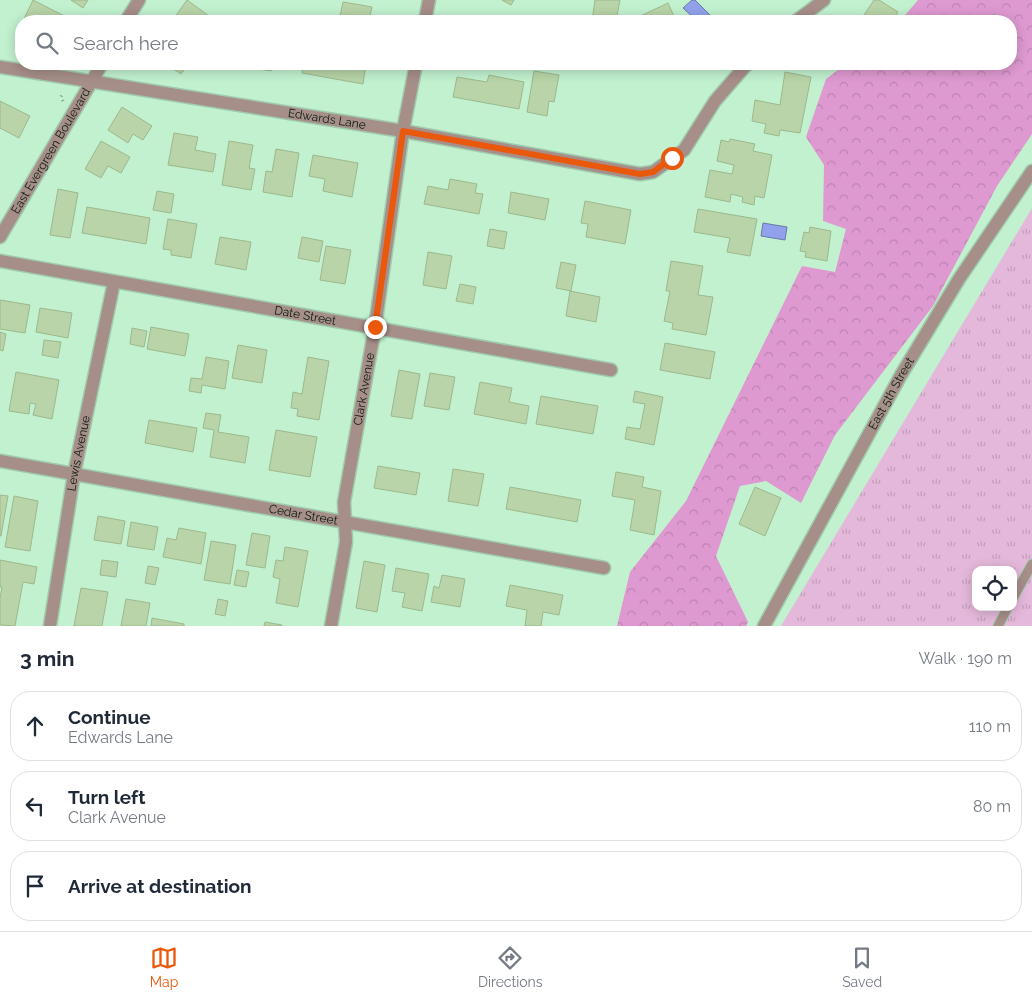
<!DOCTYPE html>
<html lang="en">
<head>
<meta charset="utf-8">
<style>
  :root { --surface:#fff; --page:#f2f2f3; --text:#1f2937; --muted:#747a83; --line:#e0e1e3; --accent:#ea580c }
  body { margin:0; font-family:Raleway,sans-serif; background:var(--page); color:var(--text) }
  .controls { position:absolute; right:15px; bottom:15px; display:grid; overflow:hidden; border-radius:10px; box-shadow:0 2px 12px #0003 }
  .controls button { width:45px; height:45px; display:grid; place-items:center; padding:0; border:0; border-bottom:1px solid var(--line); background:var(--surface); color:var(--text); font:25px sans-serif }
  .stop { position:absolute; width:15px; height:15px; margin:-11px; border:4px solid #ea580c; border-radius:50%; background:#fff }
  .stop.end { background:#ea580c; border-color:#fff; box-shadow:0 1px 5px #0008 }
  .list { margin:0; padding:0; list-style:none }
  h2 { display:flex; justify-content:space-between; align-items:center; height:65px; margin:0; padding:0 20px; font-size:21px }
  h2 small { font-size:16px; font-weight:400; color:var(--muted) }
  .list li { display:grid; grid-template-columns:32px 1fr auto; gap:15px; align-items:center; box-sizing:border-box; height:70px; margin:0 10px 10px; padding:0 10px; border:1px solid var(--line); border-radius:20px }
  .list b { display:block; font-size:19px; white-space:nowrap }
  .list p { margin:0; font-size:16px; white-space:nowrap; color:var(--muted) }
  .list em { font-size:16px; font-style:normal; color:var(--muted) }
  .icon { flex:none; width:28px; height:28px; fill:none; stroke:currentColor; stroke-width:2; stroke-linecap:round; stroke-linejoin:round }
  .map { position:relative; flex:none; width:1032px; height:626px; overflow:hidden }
  .search { position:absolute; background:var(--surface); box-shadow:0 2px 12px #0003; left:15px; right:15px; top:15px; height:55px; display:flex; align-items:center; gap:12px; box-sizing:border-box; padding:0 18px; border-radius:20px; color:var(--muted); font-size:19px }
  .sheet { height:305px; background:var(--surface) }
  nav { display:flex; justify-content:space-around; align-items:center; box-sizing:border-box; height:70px; border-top:1px solid var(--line); background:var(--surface); font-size:14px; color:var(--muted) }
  nav a { display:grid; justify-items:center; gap:2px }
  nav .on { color:var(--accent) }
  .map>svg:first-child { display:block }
</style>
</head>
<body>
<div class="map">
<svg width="1032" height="626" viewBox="0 0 1032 626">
  <defs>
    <pattern id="grass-tufts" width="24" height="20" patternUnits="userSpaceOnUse" patternTransform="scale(1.25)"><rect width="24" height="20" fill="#e4b8da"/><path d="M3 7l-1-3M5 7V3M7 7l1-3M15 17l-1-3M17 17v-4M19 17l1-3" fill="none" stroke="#c29eba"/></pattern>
    <pattern id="forest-crowns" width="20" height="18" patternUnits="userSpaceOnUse" patternTransform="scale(1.25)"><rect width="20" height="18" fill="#de99d0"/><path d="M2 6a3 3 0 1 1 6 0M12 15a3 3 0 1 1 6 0" fill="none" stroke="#bd83b2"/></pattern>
  </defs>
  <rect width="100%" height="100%" fill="#c1f1cf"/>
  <path fill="url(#grass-tufts)" fill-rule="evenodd" d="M1032,208V626H781ZM976,570H1013V607H976Z"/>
  <path fill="url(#forest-crowns)" d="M918,0H1032V134L997,186L933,306L835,435L801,503L766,481L740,486L716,556L748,622L746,626H617L630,572L686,501L802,266L835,272L846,229L823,221L824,165L806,137L826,79L843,66L851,64H1011V21H900Z"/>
  <path fill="#91a1eb" stroke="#6879a9" d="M692,0H695L713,18L710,21H697L683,8Z
    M763,223L787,227L785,240L761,236Z"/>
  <path fill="#b8d4a8" stroke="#9db88d" d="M33,0L74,21H23Z
    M71,0H88L83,8Z
    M187,0L209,16L205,21H172Z
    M502,0H514L511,5Z
    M595,0H620L616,21H592Z
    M874,0H879L898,12L892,21H860Z
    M343,2L372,7L369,21H339Z
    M668,3L676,21H630Z
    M166,64H188L181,74Z
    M247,64H272L271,71L247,67Z
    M303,64H366L363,84L302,73Z
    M534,71L559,75L554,102L549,101L547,116L527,112Z
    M785,72L811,77L800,133L780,130L779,136L764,133L766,124L752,121L755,100L780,105Z
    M489,75L524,82L519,109L453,97L457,77L487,82Z
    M0,101L30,116L19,138L0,128Z
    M122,107L152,126L143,140L133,134L128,143L108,130Z
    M174,133L198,137L195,150L216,154L213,172L168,165Z
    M730,139L755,144L753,151L772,155L764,198L755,196L754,205L742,202L743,197L731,194L730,202L705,197L710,170L732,174L734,165L717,161L721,140L729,142Z
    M101,141L130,157L121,173L108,166L101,178L85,169Z
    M229,141L253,145L249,168L255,169L251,190L222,185Z
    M276,149L299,153L292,197L263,192L266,171L272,172Z
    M313,155L358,163L352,197L323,191L325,179L309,176Z
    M450,179L477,184L475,193L483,194L479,214L424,204L428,186L448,190Z
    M58,189L78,193L70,238L50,235Z
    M157,191L174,194L171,213L153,210Z
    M511,192L549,199L545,220L508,213Z
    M585,201L631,210L625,244L586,237L588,224L581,223Z
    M87,207L150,218L146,244L82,233Z
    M698,209L757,219L750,256L727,252L730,238L694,232Z
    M168,219L197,224L191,258L171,255V250L163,249Z
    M810,227L831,231L827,261L805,257L806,252L800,251L804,232L809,233Z
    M490,229L507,232L504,249L487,246Z
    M220,237L251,242L246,270L215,264Z
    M302,237L323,241L319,262L298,258Z
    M326,246L351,250L345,284L320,280Z
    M428,252L452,256L446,289L423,285Z
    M671,261L703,266L698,295L713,297L706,335L672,329L673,323L664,321L670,291H666Z
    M561,262L576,265L571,291L556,288Z
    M460,284L476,287L473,304L456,301Z
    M570,291L600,297L596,322L566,316Z
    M0,300L30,305L25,333L0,329Z
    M40,308L72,313L68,338L36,332Z
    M151,327L189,334L185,356L147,349Z
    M132,328L147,331L144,347L130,344Z
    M0,332L6,334L3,351L0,350Z
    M44,340L61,342L58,358L42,355Z
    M665,343L715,352L710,379L660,370Z
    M238,345L267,350L262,383L232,378Z
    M206,357L229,361L225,389L202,385L201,393L189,391L191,378L202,379Z
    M308,357L329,361L319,420L297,416L298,409L291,408L293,392L302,394Z
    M399,370L420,374L412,419L391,416Z
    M16,372L59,380L52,419L33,415L36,404L30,403L29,414L9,411Z
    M430,373L455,377L449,410L424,406Z
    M480,382L512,388L509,402L529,406L526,424L474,414Z
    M635,391L663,397L654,445L625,439L627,427L640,429L645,404L633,402Z
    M541,396L598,406L593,434L536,424Z
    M206,413L221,415L218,432L249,437L245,463L210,457L214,430L203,428Z
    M149,420L197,428L193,452L145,443Z
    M276,430L317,437L310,477L269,470Z
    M378,466L420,473L416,495L374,488Z
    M453,469L484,474L478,506L448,501Z
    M616,472L644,477L642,487L661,491L654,535L630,530L635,500L612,496Z
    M510,487L581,500L577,522L506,509Z
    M755,487L781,498L765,536L739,524Z
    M0,495L8,496L1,536H0Z
    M14,496L38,501L30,551L5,547Z
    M98,516L125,521L121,544L94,540Z
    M131,522L158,527L154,550L127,546Z
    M179,528L206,533L201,564L163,557L167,538L176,540Z
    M252,533L270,536L265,568L246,565Z
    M211,541L236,545L230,584L204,580Z
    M285,547L308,551L298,607L276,603L280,579L273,577L276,560L283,561Z
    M0,560L37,567L34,584L23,582L15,626L0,625V598L2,587H0Z
    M102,560L118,562L116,577L100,575Z
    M364,561L385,565L377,612L356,608Z
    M148,566L159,568L155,585L145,583Z
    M396,568L429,574L422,611L402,607L405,593L392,591Z
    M237,570L249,572L246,587L234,585Z
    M442,575L465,579L460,607L431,602L434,586L439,588Z
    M510,585L563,595L559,615L543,612L541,626H525L527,610L506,606Z
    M81,588L108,592L102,626H74Z
    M126,599L150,603L146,626H121Z
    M218,599L228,601L225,616L215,614Z
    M152,618L184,624V626H151Z
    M265,622L282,625V626H264Z"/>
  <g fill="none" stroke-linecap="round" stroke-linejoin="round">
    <g stroke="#a0caad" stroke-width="11">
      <path id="service" d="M1013,598L1032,564
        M998,626L1008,607"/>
    </g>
    <g stroke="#a0caad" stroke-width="15">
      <g id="minor">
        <path d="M425,21L429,0"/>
        <path d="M796,21L824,0"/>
        <path id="s1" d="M0,67L403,131L640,174L653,172L684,150L715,101L747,64"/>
        <path id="s2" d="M0,261L611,370"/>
        <path id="s3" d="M0,461L604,568"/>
        <path id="s4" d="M50,626L74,474L114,282"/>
        <path id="s5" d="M331,626L346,542L344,502L375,327L403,131L416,64"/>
      </g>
    </g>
    <g stroke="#a0caad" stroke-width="15">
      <g id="tertiary">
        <path d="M126,21L139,0"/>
        <path id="s6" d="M0,237L102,64"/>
        <path id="s7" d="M764,626L901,375L959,279L1032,171"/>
      </g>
    </g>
    <path stroke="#74977f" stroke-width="3" stroke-dasharray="1 4" stroke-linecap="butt" d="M63,101L61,97L63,92"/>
    <use href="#service" stroke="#a68e89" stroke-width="9"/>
    <use href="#minor" stroke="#a68e89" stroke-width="12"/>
    <use href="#tertiary" stroke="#a68e89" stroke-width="12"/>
  </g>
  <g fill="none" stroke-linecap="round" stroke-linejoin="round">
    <path stroke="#ea580c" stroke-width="6" d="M375,327L403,131L640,174L653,172L672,158"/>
  </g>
  <g text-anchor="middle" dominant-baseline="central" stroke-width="5" stroke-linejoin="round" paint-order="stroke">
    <g font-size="12" fill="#091b10" stroke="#cefedc">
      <text stroke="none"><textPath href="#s1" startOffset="331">Edwards Lane</textPath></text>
      <text stroke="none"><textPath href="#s6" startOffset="100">East Evergreen Boulevard</textPath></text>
      <text stroke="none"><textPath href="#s2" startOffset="310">Date Street</textPath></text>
      <text stroke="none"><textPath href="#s5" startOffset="240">Clark Avenue</textPath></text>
      <text stroke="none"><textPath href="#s7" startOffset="265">East 5th Street</textPath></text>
      <text stroke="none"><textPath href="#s4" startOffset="175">Lewis Avenue</textPath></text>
      <text stroke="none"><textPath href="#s3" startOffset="308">Cedar Street</textPath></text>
    </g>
  </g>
</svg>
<div class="controls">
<button><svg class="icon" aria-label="locate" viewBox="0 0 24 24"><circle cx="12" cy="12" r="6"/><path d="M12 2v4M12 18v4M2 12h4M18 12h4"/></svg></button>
</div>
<div class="stop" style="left:672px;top:158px"></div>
<div class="stop end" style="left:375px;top:327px"></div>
<div class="search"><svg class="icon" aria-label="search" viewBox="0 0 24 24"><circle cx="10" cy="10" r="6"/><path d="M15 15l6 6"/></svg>Search here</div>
</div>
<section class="sheet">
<h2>3 min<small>Walk · 190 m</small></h2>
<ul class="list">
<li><svg class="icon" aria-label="ahead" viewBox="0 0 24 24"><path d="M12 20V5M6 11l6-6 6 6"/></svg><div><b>Continue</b><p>Edwards Lane</p></div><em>110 m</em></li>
<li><svg class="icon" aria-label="left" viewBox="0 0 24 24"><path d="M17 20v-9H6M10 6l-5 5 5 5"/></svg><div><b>Turn left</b><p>Clark Avenue</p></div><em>80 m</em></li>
<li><svg class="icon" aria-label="arrive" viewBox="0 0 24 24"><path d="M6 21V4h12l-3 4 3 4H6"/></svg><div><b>Arrive at destination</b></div></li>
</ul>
</section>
<nav>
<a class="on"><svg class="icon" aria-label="map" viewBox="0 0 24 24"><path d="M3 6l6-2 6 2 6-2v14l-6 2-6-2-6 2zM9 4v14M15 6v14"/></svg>Map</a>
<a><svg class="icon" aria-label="directions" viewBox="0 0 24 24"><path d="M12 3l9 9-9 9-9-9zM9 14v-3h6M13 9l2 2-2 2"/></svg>Directions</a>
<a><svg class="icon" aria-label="saved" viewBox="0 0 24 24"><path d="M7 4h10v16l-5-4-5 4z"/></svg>Saved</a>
</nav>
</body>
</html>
